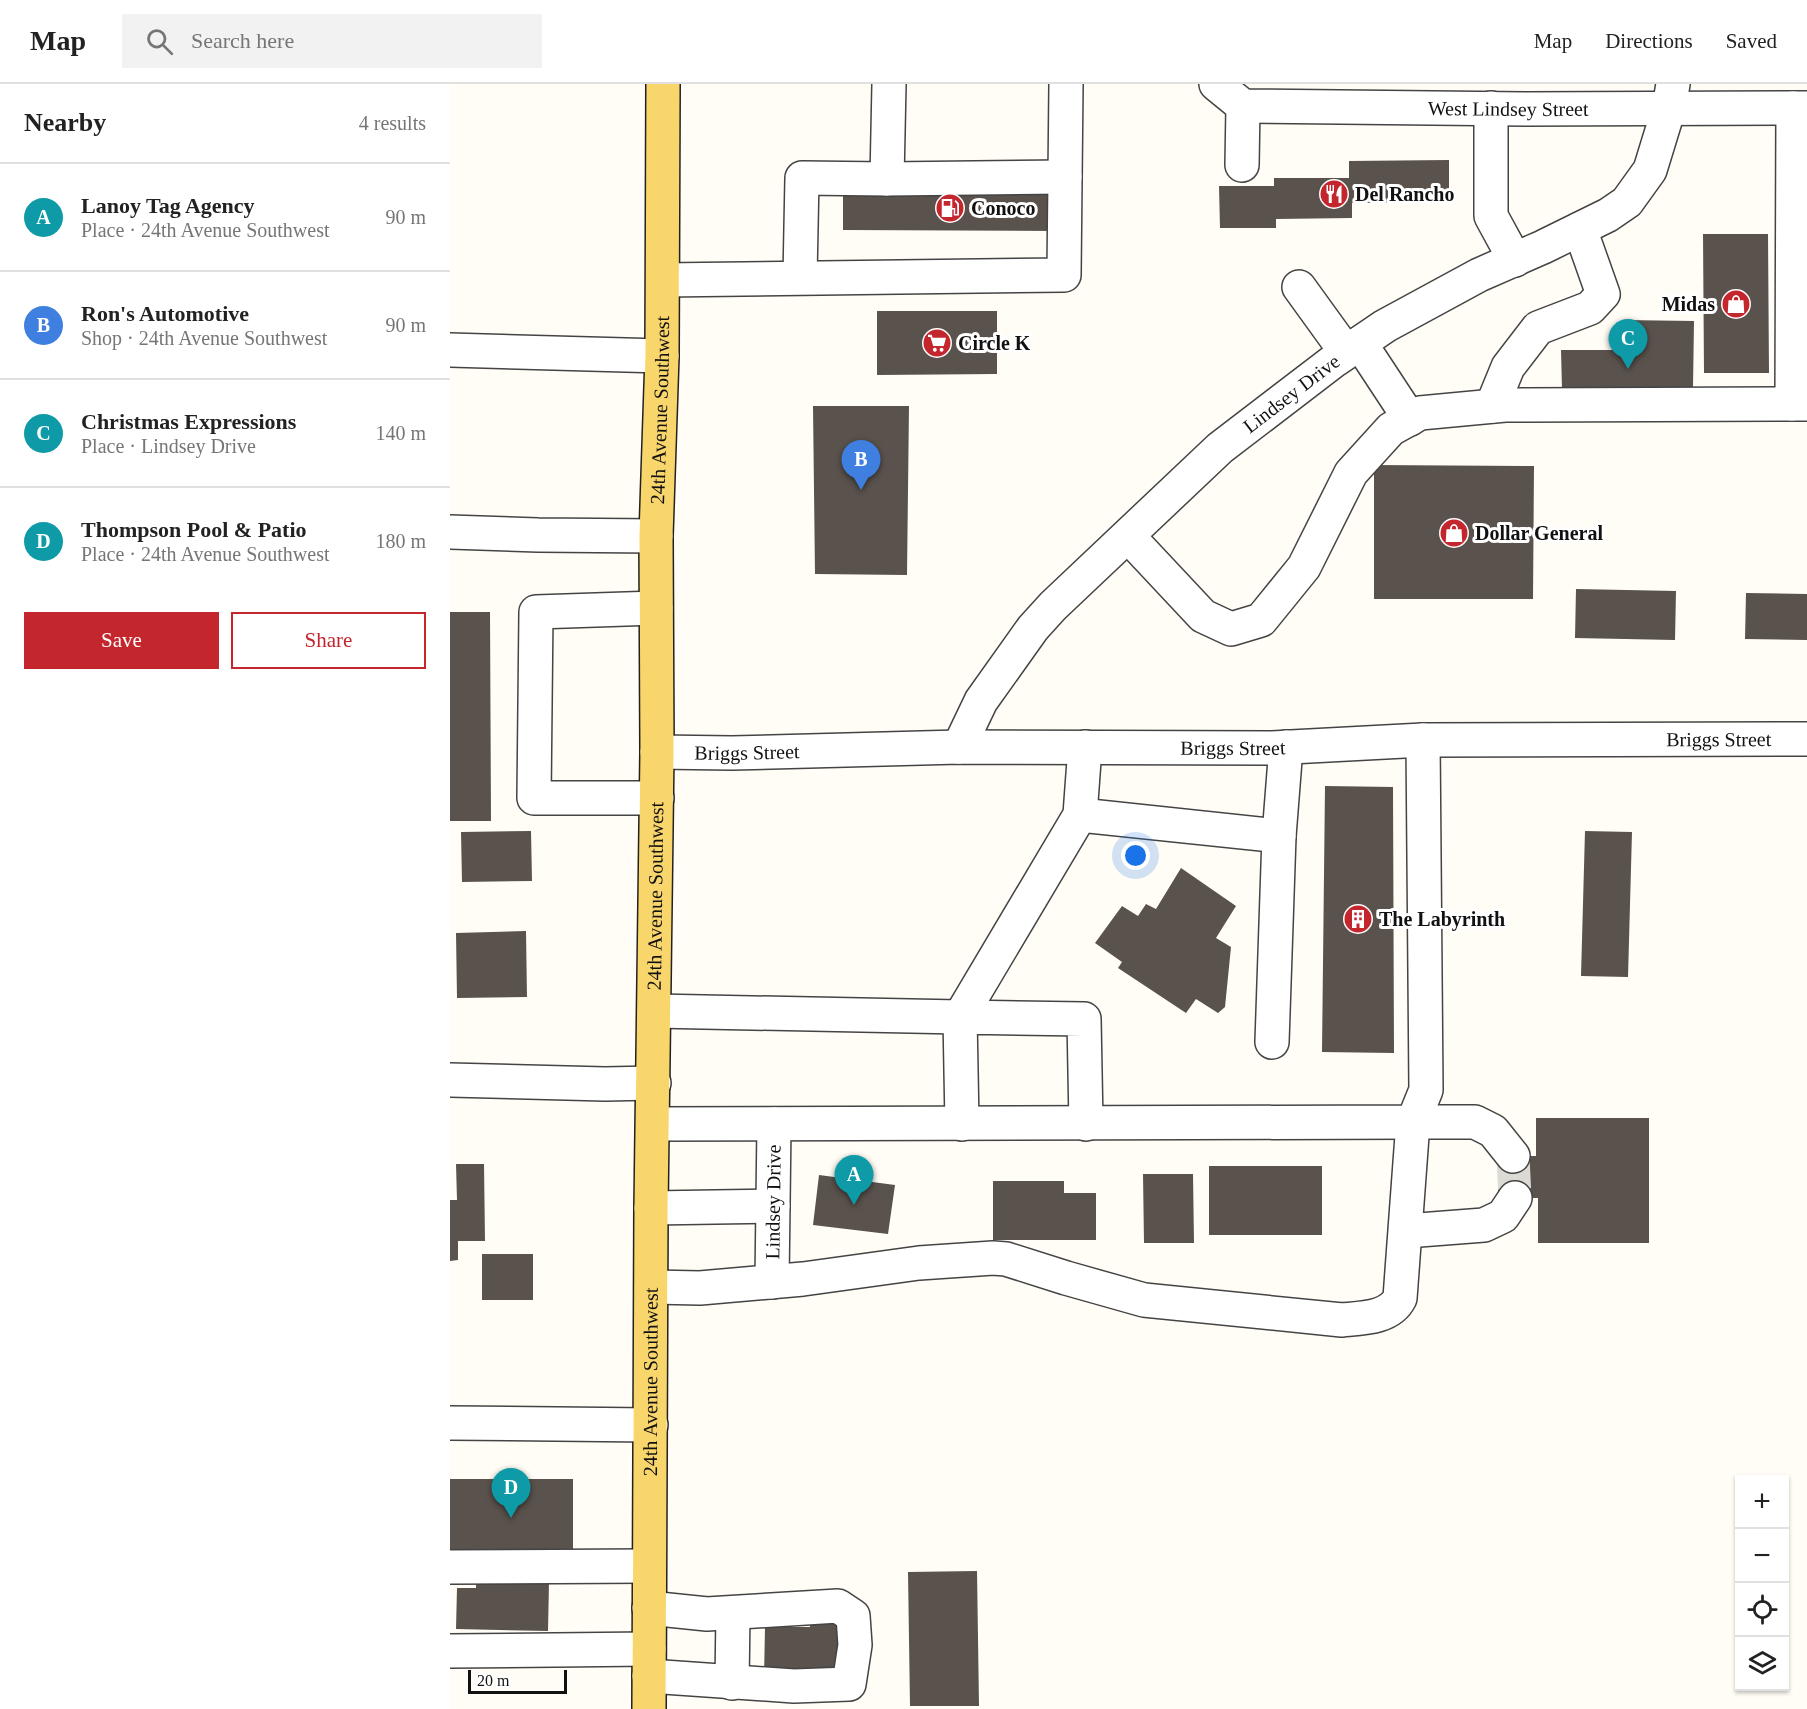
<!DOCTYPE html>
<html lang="en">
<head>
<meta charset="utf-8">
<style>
  :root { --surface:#fff; --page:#f2f2f2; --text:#222; --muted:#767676; --line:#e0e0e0; --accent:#c4262e }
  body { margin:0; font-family:Georgia,serif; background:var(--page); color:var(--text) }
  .controls { position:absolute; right:18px; bottom:18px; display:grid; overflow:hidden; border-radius:0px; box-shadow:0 2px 4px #0004 }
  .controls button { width:54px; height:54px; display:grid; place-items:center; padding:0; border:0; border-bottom:2px solid var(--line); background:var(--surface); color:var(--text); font:30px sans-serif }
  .scale { position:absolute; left:18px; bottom:15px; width:99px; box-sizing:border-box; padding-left:6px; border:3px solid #111; border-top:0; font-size:16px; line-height:21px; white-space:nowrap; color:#111; -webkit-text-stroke:4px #fff; paint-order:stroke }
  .you { position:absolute; left:686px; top:772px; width:21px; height:21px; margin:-15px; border:4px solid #fff; border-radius:50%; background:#1a73e8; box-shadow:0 0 0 9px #1a73e833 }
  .badge { display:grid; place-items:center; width:39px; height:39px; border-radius:50%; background:var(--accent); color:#fff; font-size:20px; font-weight:700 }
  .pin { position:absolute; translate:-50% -50px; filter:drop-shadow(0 2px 3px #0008) }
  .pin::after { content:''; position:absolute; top:32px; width:21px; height:18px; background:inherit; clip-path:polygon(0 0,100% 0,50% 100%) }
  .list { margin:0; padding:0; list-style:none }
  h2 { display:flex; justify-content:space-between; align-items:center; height:78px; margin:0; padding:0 24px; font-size:26px }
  h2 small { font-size:20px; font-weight:400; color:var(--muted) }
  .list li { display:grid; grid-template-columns:39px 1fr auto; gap:18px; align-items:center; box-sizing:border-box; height:108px; padding:0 24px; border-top:2px solid var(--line) }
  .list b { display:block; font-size:22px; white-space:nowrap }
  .list p { margin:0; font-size:20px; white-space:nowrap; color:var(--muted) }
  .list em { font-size:20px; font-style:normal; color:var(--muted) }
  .actions { display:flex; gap:12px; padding:18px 24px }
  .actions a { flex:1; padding:14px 0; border:2px solid var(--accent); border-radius:0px; text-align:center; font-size:21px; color:var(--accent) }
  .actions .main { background:var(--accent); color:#fff }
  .icon { flex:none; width:33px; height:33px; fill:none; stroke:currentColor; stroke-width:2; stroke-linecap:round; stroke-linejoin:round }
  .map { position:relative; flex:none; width:1357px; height:1625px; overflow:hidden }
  header { display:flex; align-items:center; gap:36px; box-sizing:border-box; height:84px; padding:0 30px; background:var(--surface); border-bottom:2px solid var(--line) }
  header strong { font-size:28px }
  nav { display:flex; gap:33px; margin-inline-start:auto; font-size:21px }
  .search { width:420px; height:54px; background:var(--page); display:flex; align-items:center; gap:15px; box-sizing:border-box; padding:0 21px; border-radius:0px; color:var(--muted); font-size:22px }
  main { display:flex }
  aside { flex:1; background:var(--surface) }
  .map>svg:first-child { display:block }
</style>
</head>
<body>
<header>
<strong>Map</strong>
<div class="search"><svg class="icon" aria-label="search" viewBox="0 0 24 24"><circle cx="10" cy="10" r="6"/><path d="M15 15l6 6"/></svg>Search here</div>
<nav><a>Map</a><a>Directions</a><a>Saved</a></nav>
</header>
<main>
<aside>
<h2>Nearby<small>4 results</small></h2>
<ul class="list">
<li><span class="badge" style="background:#0f9aa8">A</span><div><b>Lanoy Tag Agency</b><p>Place · 24th Avenue Southwest</p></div><em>90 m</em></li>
<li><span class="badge" style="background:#3f7fe0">B</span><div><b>Ron's Automotive</b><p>Shop · 24th Avenue Southwest</p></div><em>90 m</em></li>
<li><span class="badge" style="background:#0f9aa8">C</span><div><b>Christmas Expressions</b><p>Place · Lindsey Drive</p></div><em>140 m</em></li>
<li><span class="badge" style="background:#0f9aa8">D</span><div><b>Thompson Pool &amp; Patio</b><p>Place · 24th Avenue Southwest</p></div><em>180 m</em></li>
</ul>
<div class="actions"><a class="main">Save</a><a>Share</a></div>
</aside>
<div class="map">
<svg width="1357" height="1625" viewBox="0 0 1357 1625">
  <rect width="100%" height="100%" fill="#fffdf5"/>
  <path fill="#5a524d" d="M999,76V118L902,119V134L826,135V144H770L769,102H824V94H899V77Z
    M393,102H607V147L393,146Z
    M1253,150H1318L1319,289H1254Z
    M427,227H547V290L427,291Z
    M1173,236L1244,237L1243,303L1112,305L1111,266H1172Z
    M363,322H459L457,491L365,490Z
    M924,381L1084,382L1083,515H924Z
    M1126,505L1226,507L1225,556L1125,554Z
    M1296,509L1357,510V556L1295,555Z
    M0,528H40L41,737H0Z
    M875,702L943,703L944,969L872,968Z
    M81,747L82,797L12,798L11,748Z
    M1135,747L1182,748L1178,893L1131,892Z
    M731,784L786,822L766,854L781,863L775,923L768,929L746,915L736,929L668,884L672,878L645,859L672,822L688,832L696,820L706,825Z
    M76,847L77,913L7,914L6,849Z
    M1086,1034H1199V1159H1088V1114H1048V1072H1086Z
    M6,1080H34L35,1157H8V1176L0,1177V1116H7Z
    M759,1082H872V1151H759Z
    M693,1090H743L744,1159H694Z
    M369,1091L445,1101L438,1150L363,1141Z
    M543,1097H614V1109H646V1156H543Z
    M32,1170H83V1216H32Z
    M0,1395H123V1472H0Z
    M527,1487L529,1622H460L458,1488Z
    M26,1496L99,1498L98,1547L6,1545L7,1504H26Z
    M360,1533H392V1595L314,1594L315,1543H360Z"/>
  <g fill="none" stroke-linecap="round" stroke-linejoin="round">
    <path stroke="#dbdad3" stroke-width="33" stroke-dasharray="33 16" stroke-linecap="butt" d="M1063,1072L1065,1114"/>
    <g stroke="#444" stroke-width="36">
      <g id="minor">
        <path id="s1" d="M766,0L793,22L1075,25L1357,24"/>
        <path d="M1041,24V132L1065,176"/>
        <path d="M792,81L793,22"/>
        <path d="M437,95L615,93"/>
        <path d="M350,193L352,94L437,95L439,0"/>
        <path d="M213,196L614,191L616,0"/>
        <path d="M849,203L896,268"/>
        <path d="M910,259L960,335"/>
        <path d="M0,266L212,272"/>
        <path d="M1342,320L1343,24"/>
        <path d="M1042,322L1058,283L1088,244L1140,224L1153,210L1130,145"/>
        <path d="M0,448L88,451L206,452"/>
        <path d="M678,452L753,532L781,545L811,536L854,483L901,389L941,345L970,329L1055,321L1357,320"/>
        <path d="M206,524L86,528L84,714H207"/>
        <path id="s2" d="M509,663L531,617L583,544L603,522L770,364L885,276L935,242L1029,191L1093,163L1158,131L1177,118L1200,86L1219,24L1223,0"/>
        <path id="s3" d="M207,668L282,669L509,663L822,664L973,656L1357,655"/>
        <path d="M630,731L829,752L836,663"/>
        <path d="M205,927L510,933L630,731L635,663"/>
        <path d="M822,958L829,752"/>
        <path d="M0,996L155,1000L204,999"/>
        <path d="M204,1040L963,1038L976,1006L973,656"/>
        <path d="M512,1040L510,933L634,935L636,1040"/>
        <path d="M201,1124L323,1122"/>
        <path d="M956,1147L1034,1141L1053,1132L1065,1114"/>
        <path id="s4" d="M322,1198L324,1040"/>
        <path d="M202,1203L250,1204L353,1195L469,1179L543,1174L556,1175L616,1194L694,1216L892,1236C913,1234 940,1234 950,1214L963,1038H1025L1043,1047L1063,1072"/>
        <path d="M0,1339L201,1341"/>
        <path d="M0,1483L199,1482"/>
        <path d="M199,1524L257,1530L388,1522L403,1532L405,1561L399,1600L344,1602L199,1592"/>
        <path d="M0,1567L199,1565"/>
        <path d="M282,1599L283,1529"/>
      </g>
    </g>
    <g stroke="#222" stroke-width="36">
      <g id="major">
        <path id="s5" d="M199,1625L201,1124L207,668L206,452L212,272L213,0"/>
      </g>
    </g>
    <use href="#minor" stroke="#fff" stroke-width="33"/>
    <use href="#major" stroke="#f9d66b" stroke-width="33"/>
  </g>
  <defs>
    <g id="restaurant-disc" transform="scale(1.5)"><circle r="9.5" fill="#c4262e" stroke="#fff"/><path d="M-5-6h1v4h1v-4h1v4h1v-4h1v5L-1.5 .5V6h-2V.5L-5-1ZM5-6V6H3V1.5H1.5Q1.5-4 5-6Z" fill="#fff"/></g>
    <g id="fuel-disc" transform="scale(1.5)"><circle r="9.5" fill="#c4262e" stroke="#fff"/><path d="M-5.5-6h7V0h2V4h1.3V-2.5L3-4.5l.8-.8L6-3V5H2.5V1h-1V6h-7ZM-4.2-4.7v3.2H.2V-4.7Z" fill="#fff"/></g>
    <g id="shop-disc" transform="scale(1.5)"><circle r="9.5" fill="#c4262e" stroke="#fff"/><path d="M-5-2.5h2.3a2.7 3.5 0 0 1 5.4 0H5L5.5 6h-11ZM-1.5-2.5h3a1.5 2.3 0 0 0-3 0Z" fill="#fff"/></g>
    <g id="supermarket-disc" transform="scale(1.5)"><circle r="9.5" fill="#c4262e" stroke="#fff"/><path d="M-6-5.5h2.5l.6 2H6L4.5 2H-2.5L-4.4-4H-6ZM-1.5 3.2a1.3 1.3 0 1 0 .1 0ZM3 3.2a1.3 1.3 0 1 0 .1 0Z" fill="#fff"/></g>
    <g id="building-disc" transform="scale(1.5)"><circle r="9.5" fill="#c4262e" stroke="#fff"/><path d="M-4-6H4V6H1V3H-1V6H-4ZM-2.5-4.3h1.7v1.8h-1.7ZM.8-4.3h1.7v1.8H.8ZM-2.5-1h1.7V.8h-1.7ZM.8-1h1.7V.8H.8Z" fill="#fff"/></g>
  </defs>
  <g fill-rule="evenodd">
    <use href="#restaurant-disc" x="884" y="110"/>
    <use href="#fuel-disc" x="500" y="124"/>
    <use href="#shop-disc" x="1286" y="220"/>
    <use href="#supermarket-disc" x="487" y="259"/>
    <use href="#shop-disc" x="1004" y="449"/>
    <use href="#building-disc" x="908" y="835"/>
  </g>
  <g text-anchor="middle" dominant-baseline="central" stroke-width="6" stroke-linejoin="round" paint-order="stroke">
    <g font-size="20" fill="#111" stroke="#fff">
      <text stroke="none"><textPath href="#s1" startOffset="300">West Lindsey Street</textPath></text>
      <text stroke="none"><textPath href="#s2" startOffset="490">Lindsey Drive</textPath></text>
      <text stroke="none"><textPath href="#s5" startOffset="1299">24th Avenue Southwest</textPath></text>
      <text stroke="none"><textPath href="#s3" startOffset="1062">Briggs Street</textPath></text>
      <text stroke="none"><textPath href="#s3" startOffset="576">Briggs Street</textPath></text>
      <text stroke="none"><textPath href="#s3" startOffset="90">Briggs Street</textPath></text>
      <text stroke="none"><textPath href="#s5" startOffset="813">24th Avenue Southwest</textPath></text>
      <text stroke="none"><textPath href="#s4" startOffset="80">Lindsey Drive</textPath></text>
      <text stroke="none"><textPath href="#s5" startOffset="327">24th Avenue Southwest</textPath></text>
    </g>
    <g font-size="20" font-weight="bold" fill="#111" stroke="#fff" text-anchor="start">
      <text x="905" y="110">Del Rancho</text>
      <text x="521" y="124">Conoco</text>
      <text x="1265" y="220" text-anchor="end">Midas</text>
      <text x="508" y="259">Circle K</text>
      <text x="1025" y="449">Dollar General</text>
      <text x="929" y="835">The Labyrinth</text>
    </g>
  </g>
</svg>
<div class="controls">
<button>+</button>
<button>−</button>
<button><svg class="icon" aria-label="locate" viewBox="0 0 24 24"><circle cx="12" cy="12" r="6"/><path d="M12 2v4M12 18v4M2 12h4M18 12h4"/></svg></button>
<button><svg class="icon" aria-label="layers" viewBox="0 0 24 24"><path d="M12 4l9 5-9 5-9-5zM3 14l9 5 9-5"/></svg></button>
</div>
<div class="scale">20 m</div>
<div class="you"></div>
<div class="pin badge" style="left:404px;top:1121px;background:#0f9aa8">A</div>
<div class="pin badge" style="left:411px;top:406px;background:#3f7fe0">B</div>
<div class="pin badge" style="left:1178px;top:285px;background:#0f9aa8">C</div>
<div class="pin badge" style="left:61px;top:1434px;background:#0f9aa8">D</div>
</div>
</main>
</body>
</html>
